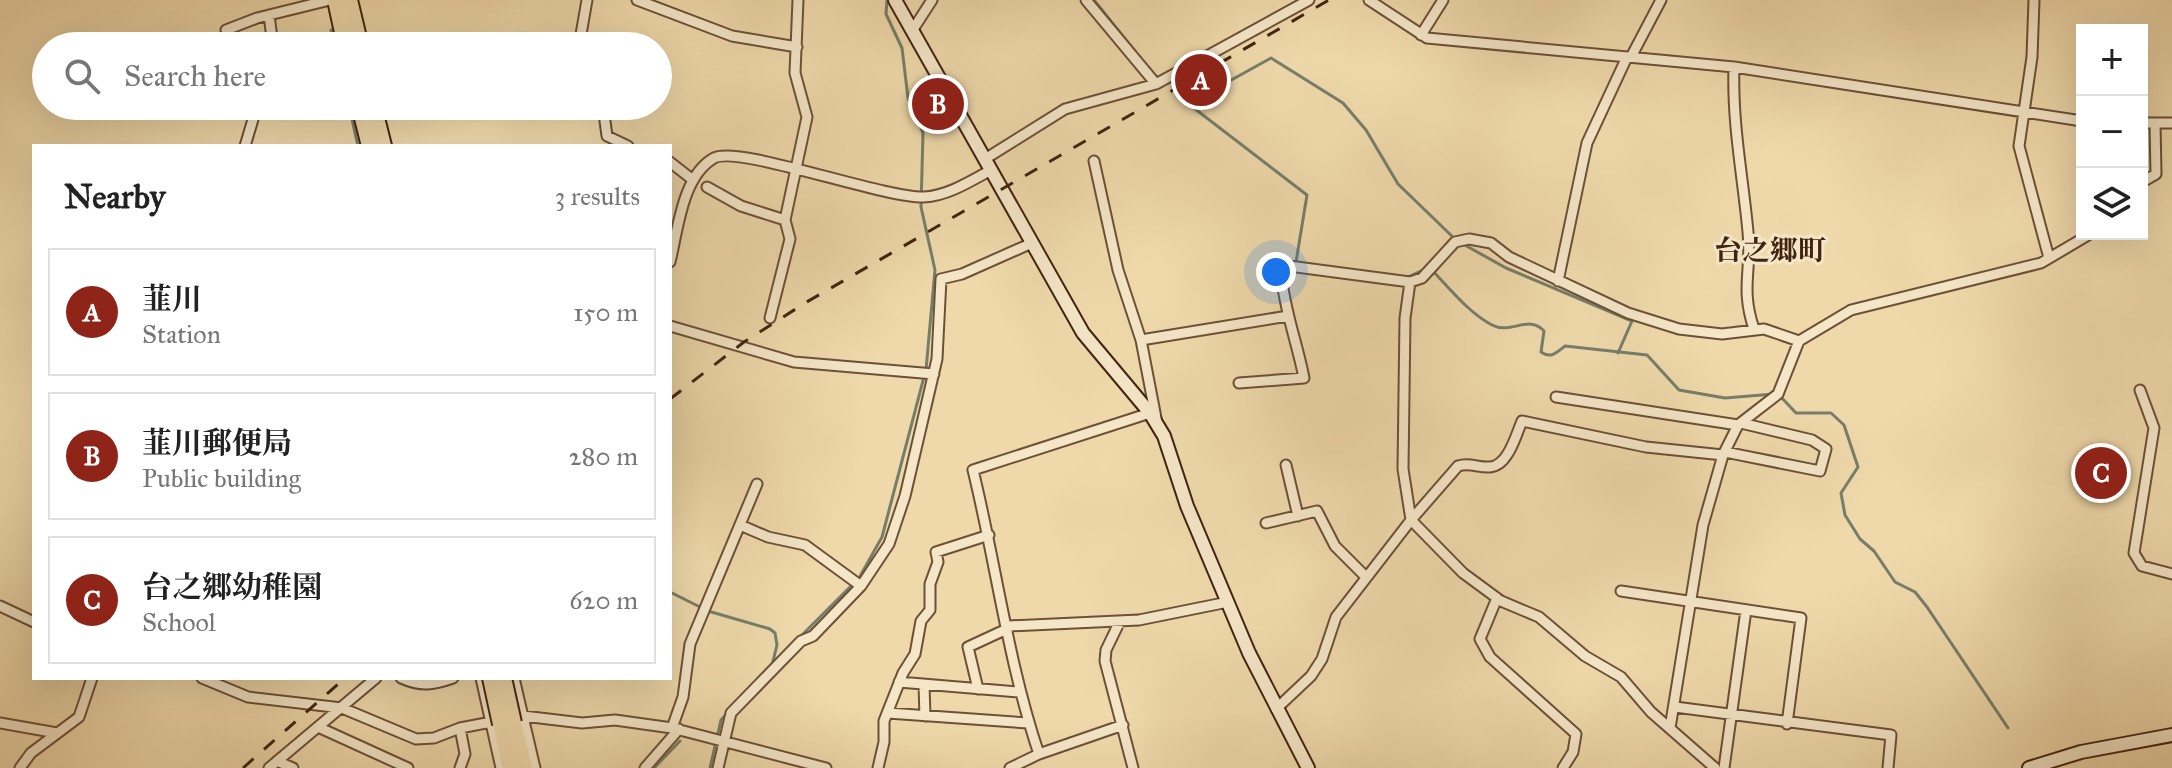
<!DOCTYPE html>
<html lang="en">
<head>
<meta charset="utf-8">
<style>
  :root { --surface:#fff; --page:#f2f2f2; --text:#222; --muted:#767676; --line:#e0e0e0; --accent:#8f2418 }
  body { margin:0; font-family:"IM FELL Great Primer","Noto Serif JP",serif; background:var(--page); color:var(--text) }
  .controls { position:absolute; right:24px; top:24px; display:grid; overflow:hidden; border-radius:0px; box-shadow:0 8px 32px #0002 }
  .controls button { width:72px; height:72px; display:grid; place-items:center; padding:0; border:0; border-bottom:2px solid var(--line); background:var(--surface); color:var(--text); font:40px sans-serif }
  .you { position:absolute; left:1276px; top:272px; width:28px; height:28px; margin:-20px; border:6px solid #fff; border-radius:50%; background:#1a73e8; box-shadow:0 0 0 12px #1a73e833 }
  .badge { display:grid; place-items:center; width:52px; height:52px; border-radius:50%; background:var(--accent); color:#fff; font-size:26px; font-weight:700 }
  .pin { position:absolute; translate:-50% -50%; border:4px solid #fff; box-shadow:0 2px 8px #0006 }
  .list { margin:0; padding:0; list-style:none }
  h2 { display:flex; justify-content:space-between; align-items:center; height:104px; margin:0; padding:0 32px; font-size:34px }
  h2 small { font-size:26px; font-weight:400; color:var(--muted) }
  .list li { display:grid; grid-template-columns:52px 1fr auto; gap:24px; align-items:center; box-sizing:border-box; height:128px; margin:0 16px 16px; padding:0 16px; border:2px solid var(--line); border-radius:0px }
  .list b { display:block; font-size:30px; white-space:nowrap }
  .list p { margin:0; font-size:26px; white-space:nowrap; color:var(--muted) }
  .list em { font-size:26px; font-style:normal; color:var(--muted) }
  .icon { flex:none; width:44px; height:44px; fill:none; stroke:currentColor; stroke-width:2; stroke-linecap:round; stroke-linejoin:round }
  .map { position:relative; flex:none; width:2172px; height:768px; overflow:hidden }
  .search { position:absolute; background:var(--surface); box-shadow:0 8px 32px #0002; left:32px; top:32px; width:640px; height:88px; display:flex; align-items:center; gap:20px; box-sizing:border-box; padding:0 28px; border-radius:44px; color:var(--muted); font-size:30px }
  .panel { position:absolute; background:var(--surface); box-shadow:0 8px 32px #0002; left:32px; top:144px; width:640px; height:536px; border-radius:0px }
  .map>svg:first-child { display:block }
</style>
</head>
<body>
<div class="map">
<svg width="2172" height="768" viewBox="0 0 2172 768">
  <rect width="100%" height="100%" fill="#efd9ab"/>
  <filter id="stains"><feTurbulence type="fractalNoise" baseFrequency=".0025" numOctaves="4"/><feColorMatrix values="0 0 0 0 .2 0 0 0 0 .09 0 0 0 0 .02 0 0 0 .5 -.17"/></filter>
  <radialGradient id="worn" r=".72"><stop offset=".6" stop-color="#630" stop-opacity="0"/><stop offset="1" stop-color="#630" stop-opacity=".3"/></radialGradient>
  <g fill="none" stroke-linecap="round" stroke-linejoin="round">
    <path stroke="#767e6b" stroke-width="3" d="M887,0L886,14L902,48L908,98L923,133L921,207L935,270L926,370
      M1094,0L1154,75
      M331,30L335,46
      M1186,102L1307,195L1296,262L1316,265
      M1188,104L1271,58L1343,103L1366,130L1398,184L1456,240
      M349,106L358,146
      M1463,244L1506,268L1632,321L1618,353
      M1431,269C1449,288 1469,313 1492,325C1511,335 1529,314 1544,331L1541,352C1551,359 1556,353 1565,346L1647,355L1679,390L1725,398L1774,394
      M1406,278L1425,269
      M1781,397L1796,413H1831L1844,425L1858,467L1841,493L1845,515L1860,539L1874,551L1895,582L1915,592L1927,607L2008,728
      M670,592L708,611L770,629L775,633L777,645L772,665
      M800,637L859,578L882,537L924,377
      M654,768L680,741
      M710,768L721,720L763,674"/>
    <g stroke="#6c5137" stroke-width="13">
      <path id="street" d="M637,0L732,36L797,47
        M1086,0L1156,84
        M1369,0L1427,38L1734,67L2082,121
        M2034,0L2032,57L2019,146L2049,258
        M269,15L273,46
        M226,30L257,18L330,0
        M912,31L932,0
        M1421,35L1443,0
        M579,46L587,0
        M1631,57L1661,0
        M1734,67C1732,124 1743,177 1748,232C1752,272 1740,287 1754,329
        M603,106L607,136L628,146
        M2142,123H2172
        M245,146L257,106
        M985,159L1065,109L1156,84L1309,0
        M1094,161L1118,270L1141,340L1157,423
        M670,162L693,180
        M2142,182L2156,174L2155,124
        M707,187L741,206L785,220L807,117L795,73L798,0
        M670,262C678,230 682,176 714,158C739,145 882,198 924,197C947,196 971,181 991,170
        M1558,281L1587,143L1627,57
        M1410,282L1405,318L1403,469L1411,520L1463,573L1501,601L1539,617L1585,656L1621,677L1651,712L1715,768
        M770,318L790,239L785,220
        M670,326L794,362L934,374
        M1141,340L1288,316
        M1239,383L1304,378C1297,342 1284,309 1281,273L1289,266L1410,282L1422,278L1455,242L1469,239L1491,243L1509,257L1628,313L1679,329L1722,334L1764,329L1799,341L1851,310L2041,263L2090,234
        M2140,390L2154,428L2134,553L2142,566L2172,574
        M1556,397L1738,425
        M1725,452L1820,471L1826,449L1812,440L1741,423
        M1286,465L1298,516
        M1266,523L1317,511L1335,546L1366,577
        M740,525L768,537L805,545L861,586
        M1621,591L1801,618L1787,724
        M1497,598L1480,639L1490,657L1576,734L1573,752L1563,768
        M0,606L34,622
        M1120,621L1106,650L1105,661L1133,768
        M1008,626L1139,620L1228,602
        M202,678L248,697L342,708L416,739L434,738L460,728L523,716L582,723L615,720L672,728L826,768
        M401,678C421,687 433,685 453,678
        M481,678L501,768
        M514,678L535,768
        M899,682L1019,692
        M924,685L925,716
        M978,689L968,647L1009,628
        M1675,707L1891,735L1888,768
        M1276,709L1311,676L1322,659L1336,617L1411,520L1458,466C1470,462 1478,468 1490,467C1508,466 1516,435 1522,421L1646,447L1723,455
        M888,713L1028,723
        M0,723L57,733
        M318,727L408,768
        M460,728L465,754L460,768
        M672,728L683,697L690,644L757,484
        M1670,728L1703,525L1723,455L1738,425L1778,394L1799,341
        M1039,754C1008,662 996,564 973,470L1150,413
        M277,761L293,768
        M20,768L31,753L79,717L92,678
        M269,768L376,678
        M645,768L679,729
        M718,768L731,713L801,641L813,636L861,586L889,544L905,496L937,359L941,279L962,274L1032,243
        M878,768L884,742V721L903,673L915,654L921,621L930,610V584L938,562L936,552L989,535
        M1010,768L1039,754L1123,725
        M1724,768L1746,610"/>
    </g>
    <g stroke="#412410" stroke-width="16">
      <path id="secondary" d="M895,0L1083,333L1150,413L1164,436L1187,506L1249,653L1308,768
        M2029,768L2081,752L2172,735"/>
    </g>
    <g stroke="#412410" stroke-width="20">
      <path id="highway" d="M336,0L346,46
        M349,0L360,46
        M360,106L370,146
        M373,106L383,146
        M513,723L524,768
        M501,724L511,768"/>
    </g>
    <use href="#street" stroke="#f5e6c8" stroke-width="9"/>
    <use href="#secondary" stroke="#f5e6c8" stroke-width="12"/>
    <use href="#highway" stroke="#efd9ab" stroke-width="16"/>
    <path stroke="#412410" stroke-width="3" stroke-dasharray="14 14" stroke-linecap="butt" d="M670,399L744,342L805,303L1329,0
      M243,768L345,678"/>
    <g stroke="#412410" stroke-width="20" stroke-linecap="butt">
      <path id="highway-bridge" d="M491,678L501,724
        M503,678L513,723"/>
    </g>
    <use href="#highway-bridge" stroke="#efd9ab" stroke-width="16"/>
  </g>
  <g text-anchor="middle" dominant-baseline="central" stroke-width="6" stroke-linejoin="round" paint-order="stroke">
    <g font-size="28" font-weight="bold" fill="#412410" stroke="#f5e6c8">
      <text x="1770" y="250">台之郷町</text>
    </g>
  </g>
  <rect width="100%" height="100%" filter="url(#stains)"/>
  <rect width="100%" height="100%" fill="url(#worn)"/>
</svg>
<div class="controls">
<button>+</button>
<button>−</button>
<button><svg class="icon" aria-label="layers" viewBox="0 0 24 24"><path d="M12 4l9 5-9 5-9-5zM3 14l9 5 9-5"/></svg></button>
</div>
<div class="you"></div>
<div class="pin badge" style="left:1201px;top:80px">A</div>
<div class="pin badge" style="left:938px;top:104px">B</div>
<div class="pin badge" style="left:2101px;top:473px">C</div>
<div class="search"><svg class="icon" aria-label="search" viewBox="0 0 24 24"><circle cx="10" cy="10" r="6"/><path d="M15 15l6 6"/></svg>Search here</div>
<section class="panel">
<h2>Nearby<small>3 results</small></h2>
<ul class="list">
<li><span class="badge">A</span><div><b>韮川</b><p>Station</p></div><em>150 m</em></li>
<li><span class="badge">B</span><div><b>韮川郵便局</b><p>Public building</p></div><em>280 m</em></li>
<li><span class="badge">C</span><div><b>台之郷幼稚園</b><p>School</p></div><em>620 m</em></li>
</ul>
</section>
</div>
</body>
</html>
